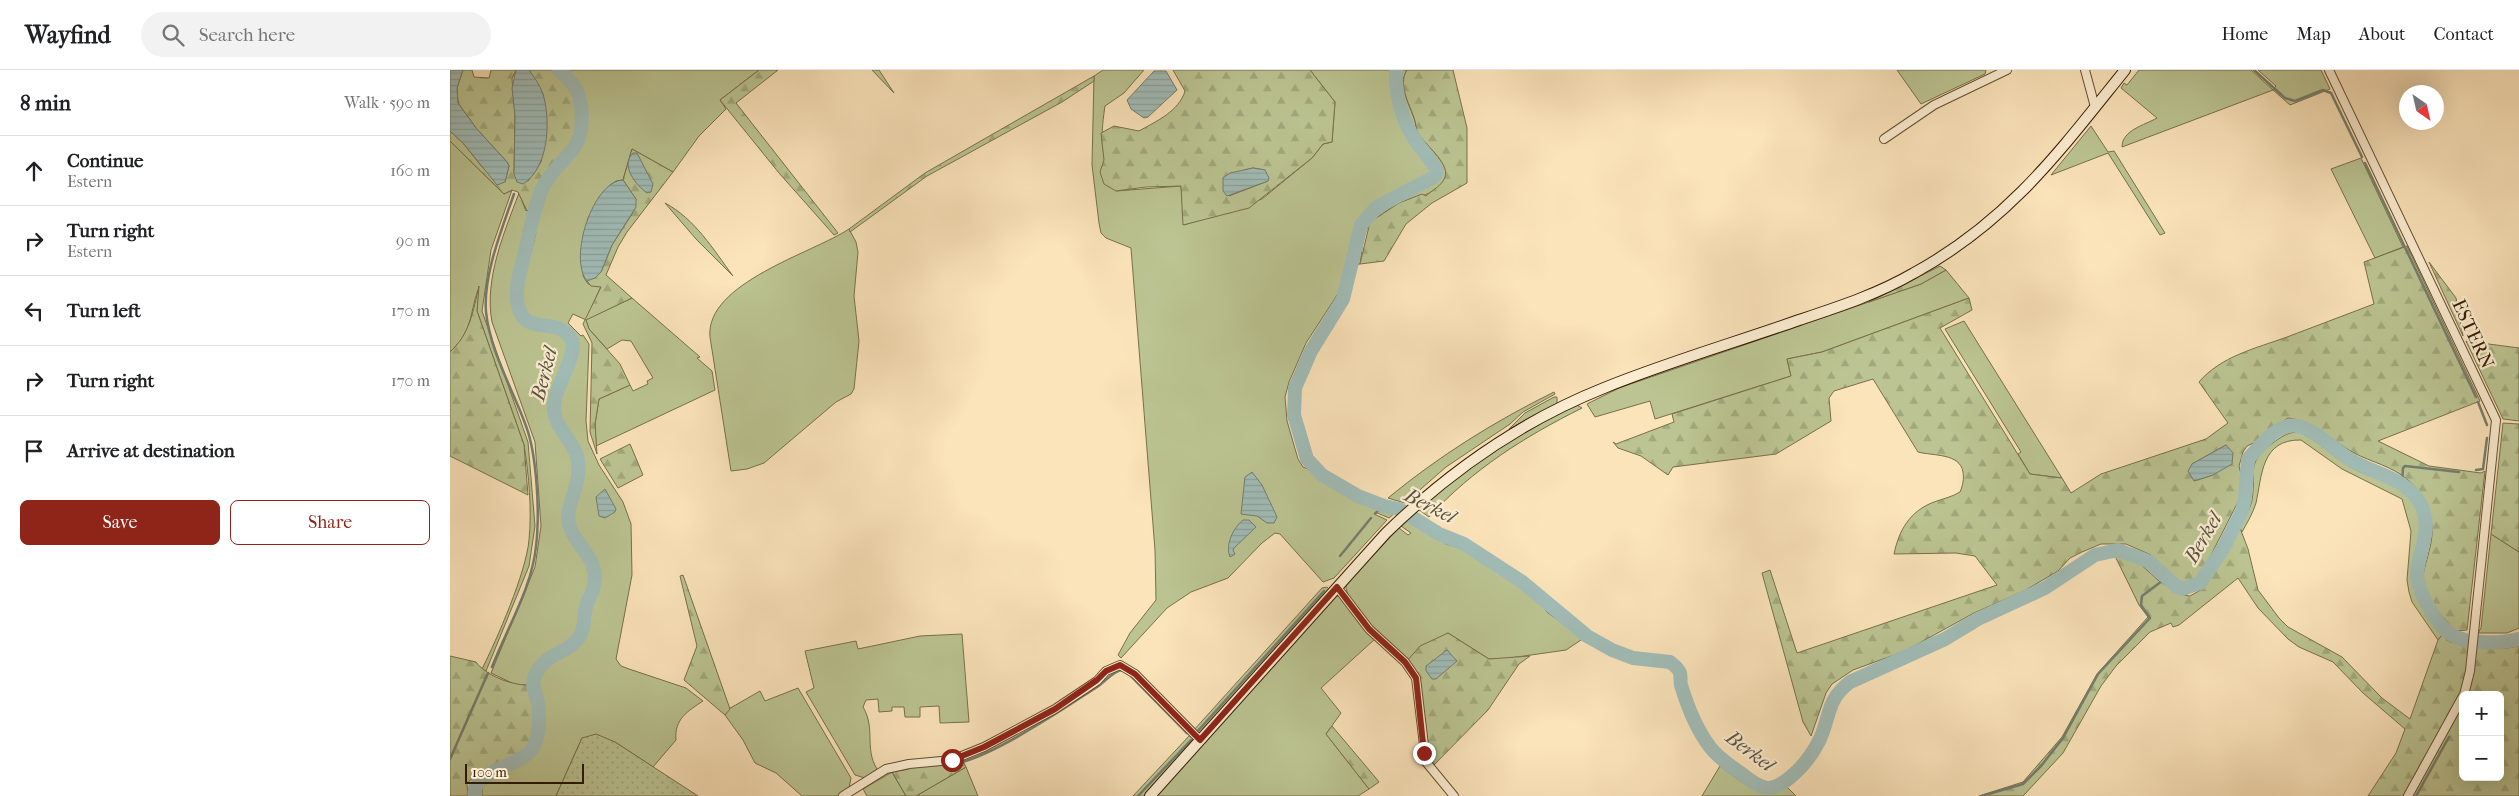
<!DOCTYPE html>
<html lang="en">
<head>
<meta charset="utf-8">
<style>
  :root { --surface:#fff; --page:#f2f2f2; --text:#202124; --muted:#757577; --line:#e0e0e0; --accent:#8f2418 }
  body { margin:0; font-family:"IM FELL French Canon",serif; background:var(--page); color:var(--text) }
  .controls { position:absolute; right:15px; bottom:15px; display:grid; overflow:hidden; border-radius:8px; box-shadow:0 5px 20px #0002 }
  .controls button { width:45px; height:45px; display:grid; place-items:center; padding:0; border:0; border-bottom:1px solid var(--line); background:var(--surface); color:var(--text); font:25px sans-serif }
  .compass { position:absolute; left:1949px; top:15px; width:45px; height:45px; border-radius:50%; background:var(--surface); box-shadow:0 5px 20px #0002; rotate:146deg }
  .scale { position:absolute; left:15px; bottom:12px; width:119px; box-sizing:border-box; padding-left:5px; border:2px solid #341c02; border-top:0; font-size:14px; line-height:18px; white-space:nowrap; color:#341c02; -webkit-text-stroke:4px #fcedd2; paint-order:stroke }
  .stop { position:absolute; width:15px; height:15px; margin:-11px; border:4px solid #8f2418; border-radius:50%; background:#fff }
  .stop.end { background:#8f2418; border-color:#fff; box-shadow:0 1px 5px #0008 }
  .list { margin:0; padding:0; list-style:none }
  h2 { display:flex; justify-content:space-between; align-items:center; height:65px; margin:0; padding:0 20px; font-size:21px }
  h2 small { font-size:16px; font-weight:400; color:var(--muted) }
  .list li { display:grid; grid-template-columns:32px 1fr auto; gap:15px; align-items:center; box-sizing:border-box; height:70px; padding:0 20px; border-top:1px solid var(--line) }
  .list b { display:block; font-size:19px; white-space:nowrap }
  .list p { margin:0; font-size:16px; white-space:nowrap; color:var(--muted) }
  .list em { font-size:16px; font-style:normal; color:var(--muted) }
  .actions { display:flex; gap:10px; padding:15px 20px }
  .actions a { flex:1; padding:11px 0; border:1px solid var(--accent); border-radius:8px; text-align:center; font-size:18px; color:var(--accent) }
  .actions .main { background:var(--accent); color:#fff }
  .icon { flex:none; width:28px; height:28px; fill:none; stroke:currentColor; stroke-width:2; stroke-linecap:round; stroke-linejoin:round }
  .map { position:relative; flex:none; width:2069px; height:726px; overflow:hidden }
  header { display:flex; align-items:center; gap:30px; box-sizing:border-box; height:70px; padding:0 25px; background:var(--surface); border-bottom:1px solid var(--line) }
  header strong { font-size:24px }
  nav { display:flex; gap:28px; margin-inline-start:auto; font-size:18px }
  .search { width:350px; height:45px; background:var(--page); display:flex; align-items:center; gap:12px; box-sizing:border-box; padding:0 18px; border-radius:28px; color:var(--muted); font-size:19px }
  main { display:flex }
  aside { flex:1; background:var(--surface) }
  .map>svg:first-child { display:block }
</style>
</head>
<body>
<header>
<strong>Wayfind</strong>
<div class="search"><svg class="icon" aria-label="search" viewBox="0 0 24 24"><circle cx="10" cy="10" r="6"/><path d="M15 15l6 6"/></svg>Search here</div>
<nav><a>Home</a><a>Map</a><a>About</a><a>Contact</a></nav>
</header>
<main>
<aside>
<h2>8 min<small>Walk · 590 m</small></h2>
<ul class="list">
<li><svg class="icon" aria-label="ahead" viewBox="0 0 24 24"><path d="M12 20V5M6 11l6-6 6 6"/></svg><div><b>Continue</b><p>Estern</p></div><em>160 m</em></li>
<li><svg class="icon" aria-label="right" viewBox="0 0 24 24"><path d="M7 20v-9h11M14 6l5 5-5 5"/></svg><div><b>Turn right</b><p>Estern</p></div><em>90 m</em></li>
<li><svg class="icon" aria-label="left" viewBox="0 0 24 24"><path d="M17 20v-9H6M10 6l-5 5 5 5"/></svg><div><b>Turn left</b></div><em>170 m</em></li>
<li><svg class="icon" aria-label="right" viewBox="0 0 24 24"><path d="M7 20v-9h11M14 6l5 5-5 5"/></svg><div><b>Turn right</b></div><em>170 m</em></li>
<li><svg class="icon" aria-label="arrive" viewBox="0 0 24 24"><path d="M6 21V4h12l-3 4 3 4H6"/></svg><div><b>Arrive at destination</b></div></li>
</ul>
<div class="actions"><a class="main">Save</a><a>Share</a></div>
</aside>
<div class="map">
<svg width="2069" height="726" viewBox="0 0 2069 726">
  <defs>
    <pattern id="forest-firs" width="22" height="20" patternUnits="userSpaceOnUse" patternTransform="scale(1.25)"><rect width="22" height="20" fill="#bbc492"/><path d="M5 1l3.5 6h-7zM16 11l3.5 6h-7z" fill="#a1a87c"/></pattern>
    <pattern id="garden-dots" width="8" height="8" patternUnits="userSpaceOnUse" patternTransform="scale(1.25)"><rect width="8" height="8" fill="#bbc492"/><path d="M2 2h.1M6 6h.1" fill="none" stroke="#a1a87c" stroke-width="1.8" stroke-linecap="round"/></pattern>
    <pattern id="water-rules" width="6" height="5" patternUnits="userSpaceOnUse" patternTransform="scale(1.25)"><rect width="6" height="5" fill="#a1bdb8"/><path d="M0 2.5h6" fill="none" stroke="#8ba29d"/></pattern>
  </defs>
  <rect width="100%" height="100%" fill="#fbe3ba"/>
  <filter id="stains"><feTurbulence type="fractalNoise" baseFrequency=".004" numOctaves="4"/><feColorMatrix values="0 0 0 0 .2 0 0 0 0 .09 0 0 0 0 .02 0 0 0 .5 -.17"/></filter>
  <radialGradient id="worn" r=".72"><stop offset=".6" stop-color="#630" stop-opacity="0"/><stop offset="1" stop-color="#630" stop-opacity=".3"/></radialGradient>
  <path fill="#bbc492" stroke="#78704a" d="M115,0H309L270,30L276,39L249,66L223,102L182,79L173,110L166,111L159,116L138,148L133,206L138,214L151,216L137,249L182,228L250,287L247,288L262,301L265,320L146,376L145,354L149,329L180,315L183,321L198,314L197,311L203,308L181,271L172,270L157,279L139,259L136,250L123,244L118,253L131,266L133,265L139,274L136,351L138,371L149,395L173,432L181,454L182,505L166,589L171,596L179,599L236,618L253,631C238,641 224,649 226,670L203,697L165,672L132,668L106,726H32V718L42,709L81,687L90,672L93,631L87,614L98,594L106,585L121,581L132,570L137,561L147,513L144,490L125,459L121,449L132,412L131,391L124,370L107,340L115,311L126,289L128,272L118,257C105,253 88,257 78,248C62,233 80,188 84,171C88,155 88,138 95,123C101,106 116,94 126,80C143,53 135,21 115,0Z
    M653,0H694L674,23L655,36C649,76 652,84 666,121L731,116L734,155L812,129L862,88L873,74L882,72L885,32L860,0H944C939,17 951,58 962,72C970,82 978,90 983,101L982,105L924,135L908,152L891,219L856,273L839,312L835,327L837,351L848,389L853,397L860,400L868,408L907,430L930,440L946,442L939,448L925,442L924,444L937,450L884,508L873,512L830,464L825,463L812,473L778,508L741,522L717,538L671,588L668,585L680,563L706,530L705,480L681,178L656,168L651,163L649,153L642,95L644,6Z
    M950,0H957C947,16 960,35 965,51C966,55 966,59 968,62C973,74 999,92 996,107C991,124 962,128 948,134C942,136 922,151 918,157C912,166 912,183 910,194L905,195C907,182 909,168 914,156C924,133 965,120 986,110L990,101C984,88 973,79 966,67C955,50 944,19 950,0Z
    M1447,0H1536L1535,4L1471,34Z
    M1689,0H1801L1823,20L1826,16L1808,0H1871L1880,19L1840,35L1823,20L1672,77C1672,60 1695,55 1707,48L1671,18L1674,13L1677,15Z
    M1641,56L1658,82L1664,81L1715,163L1710,165L1658,83L1601,105Z
    M0,71L54,124L62,120L41,180L32,241L78,372L85,456L79,496L36,601L32,599C47,569 76,503 79,470C82,440 79,405 74,375L27,241L28,220C19,246 23,260 0,282Z
    M1911,88L1953,177L1925,188L1881,99Z
    M69,123L76,141L81,137C76,162 48,233 73,252C86,262 102,259 115,268L119,282L106,313L101,341L103,354L120,378L125,402L124,412L112,447L115,457L137,488L141,510L126,564L89,594L79,607L77,615H66L41,603L85,497L91,456L85,372L42,252C34,209 54,163 69,123Z
    M399,159L406,172L408,182L404,226L409,271L404,319L401,324L386,332L314,393L297,399L281,401L260,267C255,213 363,183 399,159Z
    M1496,200L1519,228L1372,282L1337,289L1341,306L1205,349L1200,331L1145,347L1137,334L1169,318L1471,214Z
    M1514,251L1612,408L1580,404L1568,384L1571,382L1495,259Z
    M1104,322L1105,324L1073,342L1060,354L996,397L955,433L938,428C989,386 1045,351 1104,322Z
    M1104,327H1107V334L1059,359L1075,343Z
    M1125,334L1132,338C1074,367 1023,399 979,447L968,439L987,421L1040,381Z
    M1849,362C1867,370 1882,386 1899,396C1922,411 1957,410 1968,440C1975,459 1966,478 1964,497C1961,523 1975,547 1992,565L1988,570L1962,532L1959,522L1957,510L1961,461L1952,429L1892,399L1851,370C1811,369 1812,406 1806,433C1803,443 1797,453 1792,462L1790,458C1794,450 1800,439 1802,430C1807,399 1794,395 1824,372C1833,366 1838,362 1849,362Z
    M958,450L996,474L1016,480L1074,519L1086,528L1098,543L1134,568L1116,580L1053,589H1039L998,563L957,591C941,575 894,537 896,514L949,458L958,465L961,463L951,456Z
    M2041,464L2069,482V558L2057,563H2028L2031,558Z
    M877,517L880,520L751,664L743,661L872,518Z
    M885,525L892,528L925,569L871,618L891,643L876,664L919,719L908,726H705Z
    M512,564L519,652L490,653L489,636L470,637V647H455L454,637H442V641L429,642L428,629L416,630L413,637C426,659 414,678 427,699L415,708L405,705L356,622L364,618L355,581L406,571L408,579L470,566Z
    M348,618L401,708L399,718L389,726H352L326,703L305,693L293,670L275,645L277,640L310,621L315,631Z
    M740,665L745,671L694,726H683Z
    M1270,696C1294,714 1307,726 1337,717L1346,726H1252Z
    M516,697L528,726H466Z
    M442,702L456,726H417L413,719Z"/>
  <path fill="url(#forest-firs)" stroke="#78704a" fill-rule="evenodd" d="M13,0H22L24,7L39,8L41,0H66L62,9L65,46L64,104L78,111L91,92L96,62L93,24L79,0H103L119,16L126,28L127,62L123,72L94,109L81,137L77,141L68,122L62,120L54,124L0,71V61L13,73L32,97L55,112L59,96L57,92L26,58L8,33L7,18Z
    M309,0H328L286,33L388,163L384,165L329,103L270,30Z
    M422,0H429L444,23Z
    M723,0H860L885,32L882,72L873,74L862,88L799,138L733,155L731,116L696,117L666,121L654,114L650,102L654,90L651,63L664,56L689,61C707,51 729,41 735,21ZM803,98L815,100L818,111L779,126L794,100Z
    M957,0H1003L1017,58V113L982,133L956,154L934,191L910,194L920,152L949,133L972,124L976,126C982,120 992,116 995,107C1000,93 974,74 968,63C966,59 966,55 965,51C961,36 947,16 957,0Z
    M644,6V11L612,32L477,106L400,162L399,159L475,103Z
    M182,79L223,102L177,162L168,177L156,205L182,228L136,250L139,259L170,294L180,315L149,329L145,354L147,384L140,362L142,273L133,254L151,217L141,216L137,211L151,202L162,175L182,144L186,129L173,110Z
    M215,133C245,149 263,179 283,206L246,169Z
    M1957,176L2030,331L1928,371L1979,396L2031,403L2035,401L2017,560L2005,561C1994,547 1977,533 1974,514C1971,503 1977,492 1979,481C1987,455 1979,428 1958,410C1942,396 1921,392 1904,383C1881,370 1864,351 1838,348L1807,369L1808,371L1797,376L1793,382L1789,396L1792,408L1790,428L1762,483L1750,505L1739,512L1730,513L1701,485L1676,474H1651L1632,482L1620,488L1608,501L1574,521L1524,543L1455,581L1403,600L1382,614L1376,623L1361,666L1353,652L1312,503L1320,500L1347,583L1547,515L1525,486L1506,483L1444,484C1449,460 1460,441 1484,432C1492,429 1502,427 1510,422C1513,415 1514,409 1513,402C1510,383 1483,386 1468,382L1423,309L1384,321L1379,328L1381,351L1326,384L1223,397L1218,405L1191,386L1168,378L1163,372L1166,374L1224,352L1222,344L1341,306L1337,289L1372,282L1519,228L1522,240L1490,258L1580,404L1612,408L1621,423L1651,404L1756,369L1778,353L1749,312C1771,286 1807,278 1837,267C1866,256 1895,245 1924,234L1914,192ZM1776,375L1763,405L1744,411L1742,394Z
    M1979,192L2006,228L2013,266Z
    M1490,196L1496,200L1471,214L1419,232Z
    M29,216L27,241L74,375L78,425L0,386V282C20,264 23,241 29,216Z
    M2016,271L2069,278V351L2053,349Z
    M2053,353L2069,354V482L2041,464Z
    M180,374L193,405L168,418L150,389Z
    M1790,458L1798,479L1808,520L1829,548L1838,557L1892,587L1932,628L1960,649L1988,570L1992,565L2000,572L2020,576L2019,600L2013,622L1955,726H1918L1946,683L1955,659L1913,623L1883,592L1849,577L1838,569L1808,538L1788,508L1729,555L1723,557L1721,553L1700,562L1666,596L1651,616L1613,683L1573,726H1529L1573,712L1612,667L1647,604L1698,547L1689,535L1665,486L1687,491L1709,511L1731,525L1740,526L1749,521L1758,512L1766,494L1774,486Z
    M233,505L280,639L275,645L234,610L247,576L230,506Z
    M998,563L1039,589L1080,586L1069,594L1038,640L982,697L978,691L971,618L968,607L957,591L970,576Z
    M2069,576V726H1960L2013,632V707H2050V625H2016L2025,577L2057,578Z
    M0,586L26,592C35,605 61,615 77,615L84,632V666L80,675L75,682L50,692L20,710L17,714L18,726H0Z
    M882,656L925,707L929,712L919,719L876,664Z
    M514,693L516,697L466,726H456L442,702L459,699V696Z"/>
  <path fill="url(#garden-dots)" stroke="#78704a" d="M146,664L165,672L248,726H106L132,668Z"/>
  <path fill="url(#water-rules)" stroke="#757d6f" d="M0,0H13L7,18L8,33L26,58L57,92L59,96L55,112L47,115L13,73L0,61Z
    M66,0H79C84,7 90,15 93,24C101,50 99,98 73,114L67,112L64,104L65,46L62,18Z
    M704,1H716L727,20L698,47L694,48L681,39L677,30Z
    M183,83H187L203,114L201,122L197,123C186,115 170,96 183,83Z
    M803,98L815,100L819,108L818,111L777,126L773,121V108L780,103Z
    M173,110L186,129V137L162,175L151,202L145,208L137,211C118,188 143,111 173,110Z
    M1776,375L1783,383L1782,394L1763,405L1744,411L1738,401L1742,394Z
    M802,402L812,415L827,447L824,453H817L807,446L791,444L795,407Z
    M155,419L166,439L165,442L155,448L149,446L146,427Z
    M793,450H799L806,457L784,478L783,480L785,484L780,487C775,475 783,458 793,450Z
    M997,580L1007,591L986,609H982L976,601V596Z"/>
  <g fill="none" stroke-linecap="round" stroke-linejoin="round">
    <path stroke="#757d6f" stroke-width="2.5" d="M1804,0L1835,28L1845,31L1873,20L1881,23L1912,87
      M1915,93L2026,327
      M2028,332L2037,355
      M2026,400L2033,399L2037,368
      M1952,415L1953,398L1955,396L2009,402
      M926,443L932,436
      M890,486L921,448
      M42,597C57,558 82,518 86,476C90,445 87,385 76,356C63,320 40,281 36,242C33,205 52,159 64,124
      M679,604L737,663
      M746,663L874,521
      M0,689L38,603
      M500,694C534,693 616,637 647,617C655,612 663,601 672,600
      M688,726L741,670
      M1532,726L1573,714L1591,696L1613,668L1648,604L1700,548L1691,535L1692,526L1716,508
      M1966,726L1999,667"/>
    <path stroke="#a1bdb8" stroke-width="14" d="M946,0C945,21 951,47 962,65C969,78 980,87 987,101L984,107L927,137L911,155L893,229L861,281L845,318L844,345L857,389L872,405L908,426L934,436L949,439L989,464L1014,474L1071,511L1137,566L1162,580L1183,588L1220,592C1224,595 1229,599 1230,603C1231,607 1230,611 1231,615C1237,635 1247,660 1260,677C1268,688 1281,696 1292,704C1313,721 1322,724 1344,704C1354,695 1363,683 1369,671C1381,646 1376,630 1400,612L1495,569L1528,549L1595,518L1645,485L1668,480L1698,491L1726,516L1733,519L1750,513L1774,477L1792,441L1795,428L1798,389C1809,377 1828,352 1847,356C1867,360 1884,380 1901,390C1926,405 1958,407 1972,437C1982,461 1969,480 1967,504C1967,521 1987,556 2002,565C2016,574 2053,574 2069,569
      M25,726C19,704 67,695 79,683C90,672 90,649 88,634C87,625 81,617 84,608C94,582 116,585 128,569C136,558 133,548 136,536C138,530 141,525 143,520C152,488 125,478 119,454C114,435 134,414 127,386C122,369 106,359 104,341C102,319 128,286 122,271C109,241 65,275 67,220C67,210 71,199 73,190C79,166 83,141 92,119C99,103 114,91 124,78C134,65 134,34 126,19C122,12 115,6 109,0"/>
    <g stroke="#664e30" stroke-width="10">
      <path id="street" d="M1635,0L1645,37
        M1879,0L2046,350L2020,601L2014,625
        M1434,69L1484,35L1557,0
        M887,517L919,559L955,592L966,608L976,692L1004,726
        M393,726L436,699L459,694L502,690L534,677L605,639L647,611L656,601L670,595L685,604L750,670
        M1958,726L2013,626"/>
    </g>
    <g stroke="#341c02" stroke-width="12">
      <path id="secondary" d="M700,726L936,463C1000,401 1071,351 1154,318C1218,292 1284,273 1349,250C1388,237 1428,224 1464,203C1559,151 1609,82 1675,0"/>
    </g>
    <use href="#street" stroke="#fcedd2" stroke-width="8"/>
    <use href="#secondary" stroke="#fcedd2" stroke-width="10"/>
  </g>
  <g fill="none" stroke-linecap="round" stroke-linejoin="round">
    <path stroke="#8f2418" stroke-width="6" d="M502,690L534,677L605,639L647,610L656,601L670,595L685,604L750,670L887,517L919,559L955,592L966,608L974,683"/>
  </g>
  <g text-anchor="middle" dominant-baseline="central" stroke-width="4.5" stroke-linejoin="round" paint-order="stroke">
    <g font-size="19" fill="#341c02" stroke="#fcedd2">
      <text transform="translate(2023 264) rotate(65)">ESTERN</text>
    </g>
    <g font-size="20" font-style="italic" fill="#5a5442" stroke="#fcedd2">
      <text transform="translate(94 304) rotate(-76)">Berkel</text>
      <text transform="translate(980 436) rotate(27)">Berkel</text>
      <text transform="translate(1753 468) rotate(-60)">Berkel</text>
      <text transform="translate(1300 681) rotate(37)">Berkel</text>
    </g>
  </g>
  <rect width="100%" height="100%" filter="url(#stains)"/>
  <rect width="100%" height="100%" fill="url(#worn)"/>
</svg>
<div class="controls">
<button>+</button>
<button>−</button>
</div>
<svg class="compass" viewBox="-18 -18 36 36"><path d="M0-13l5 13h-10z" fill="#e53935"/><path d="M0 13l5-13h-10z" fill="#757577"/></svg>
<div class="scale">100 m</div>
<div class="stop" style="left:502px;top:690px"></div>
<div class="stop end" style="left:974px;top:683px"></div>
</div>
</main>
</body>
</html>
